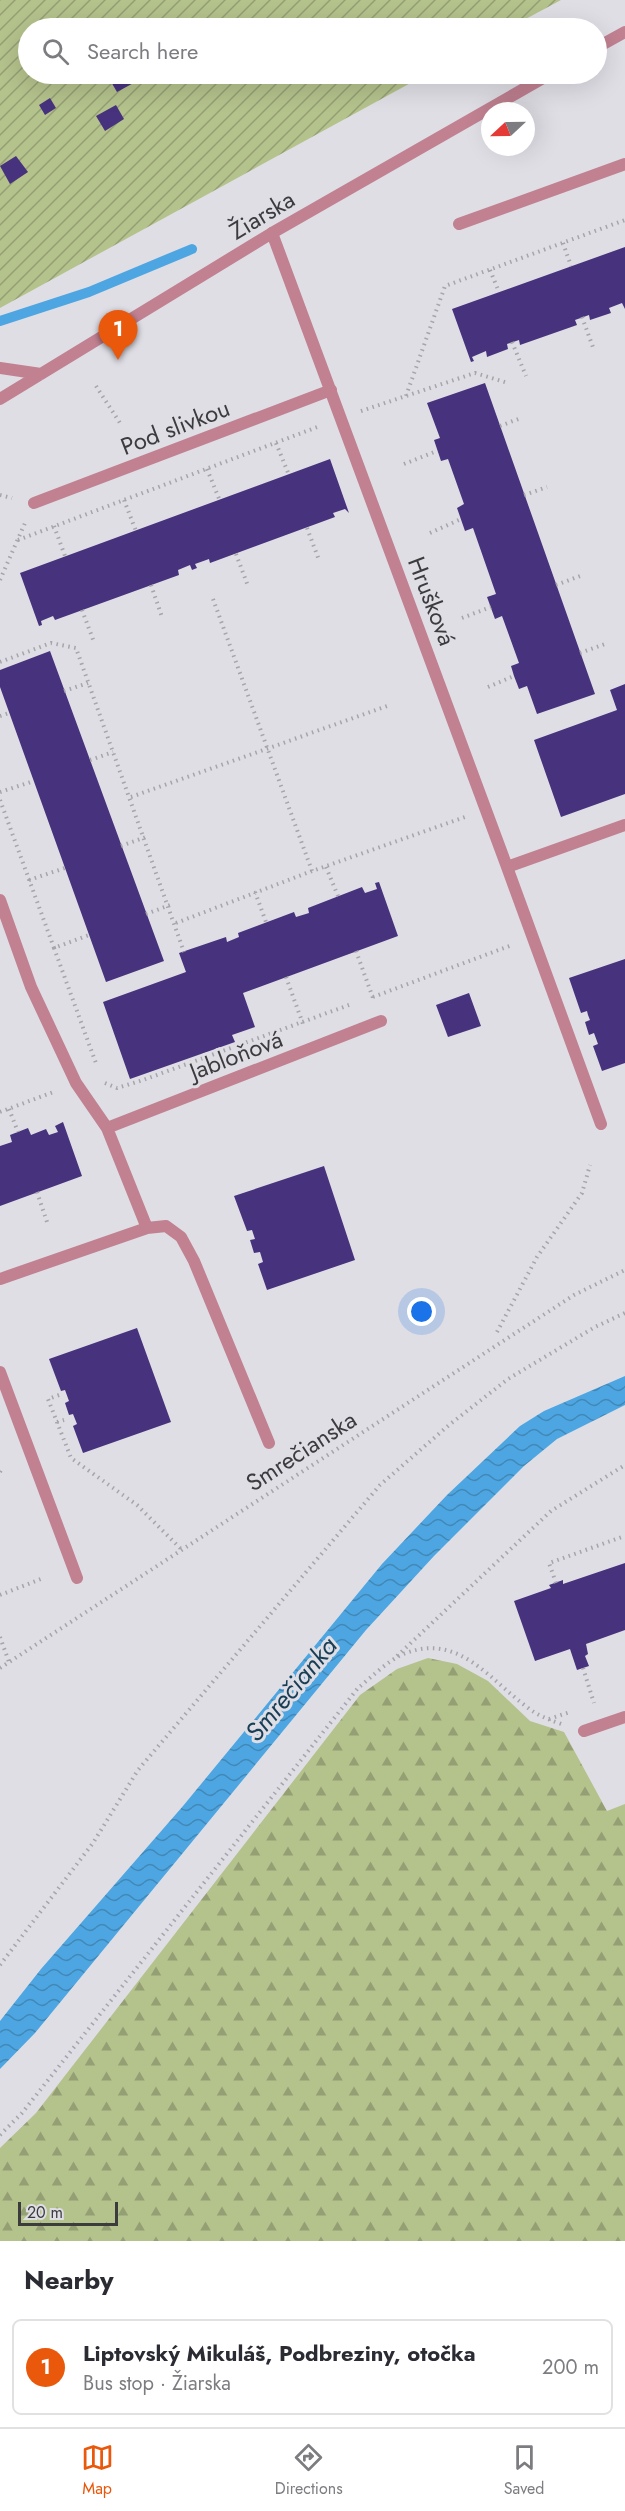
<!DOCTYPE html>
<html lang="en">
<head>
<meta charset="utf-8">
<style>
  :root { --surface:#fff; --page:#f2f2f3; --text:#2b2b33; --muted:#7c7c81; --line:#e1e1e2; --accent:#ea580c }
  body { margin:0; font-family:Jost,sans-serif; background:var(--page); color:var(--text) }
  .compass { position:absolute; left:481px; top:102px; width:54px; height:54px; border-radius:50%; background:var(--surface); box-shadow:0 6px 24px #0002; rotate:248deg }
  .scale { position:absolute; left:18px; bottom:15px; width:100px; box-sizing:border-box; padding-left:6px; border:3px solid #3c3c3f; border-top:0; font-size:16px; line-height:21px; white-space:nowrap; color:#3c3c3f; -webkit-text-stroke:4px #dfdee5; paint-order:stroke }
  .you { position:absolute; left:422px; top:1312px; width:21px; height:21px; margin:-15px; border:4px solid #fff; border-radius:50%; background:#1a73e8; box-shadow:0 0 0 9px #1a73e833 }
  .badge { display:grid; place-items:center; width:39px; height:39px; border-radius:50%; background:var(--accent); color:#fff; font-size:20px; font-weight:700 }
  .pin { position:absolute; translate:-50% -50px; filter:drop-shadow(0 2px 3px #0008) }
  .pin::after { content:''; position:absolute; top:32px; width:21px; height:18px; background:inherit; clip-path:polygon(0 0,100% 0,50% 100%) }
  .list { margin:0; padding:0; list-style:none }
  h2 { display:flex; justify-content:space-between; align-items:center; height:78px; margin:0; padding:0 24px; font-size:26px }
  h2 small { font-size:20px; font-weight:400; color:var(--muted) }
  .list li { display:grid; grid-template-columns:39px 1fr auto; gap:18px; align-items:center; box-sizing:border-box; height:96px; margin:0 12px 12px; padding:0 12px; border:2px solid var(--line); border-radius:9px }
  .list b { display:block; font-size:22px; white-space:nowrap }
  .list p { margin:0; font-size:20px; white-space:nowrap; color:var(--muted) }
  .list em { font-size:20px; font-style:normal; color:var(--muted) }
  .icon { flex:none; width:33px; height:33px; fill:none; stroke:currentColor; stroke-width:2; stroke-linecap:round; stroke-linejoin:round }
  .map { position:relative; flex:none; width:625px; height:2241px; overflow:hidden }
  .search { position:absolute; background:var(--surface); box-shadow:0 6px 24px #0002; left:18px; right:18px; top:18px; height:66px; display:flex; align-items:center; gap:15px; box-sizing:border-box; padding:0 21px; border-radius:33px; color:var(--muted); font-size:22px }
  .sheet { height:186px; background:var(--surface) }
  nav { display:flex; justify-content:space-around; align-items:center; box-sizing:border-box; height:84px; border-top:2px solid var(--line); background:var(--surface); font-size:16px; color:var(--muted) }
  nav a { display:grid; justify-items:center; gap:3px }
  nav .on { color:var(--accent) }
  .map>svg:first-child { display:block }
</style>
</head>
<body>
<div class="map">
<svg width="625" height="2241" viewBox="0 0 625 2241">
  <defs>
    <pattern id="forest-firs" width="22" height="20" patternUnits="userSpaceOnUse" patternTransform="scale(1.5)"><rect width="22" height="20" fill="#b4c28c"/><path d="M5 1l3.5 6h-7zM16 11l3.5 6h-7z" fill="#949f74"/></pattern>
    <pattern id="garden-furrows" width="10" height="10" patternUnits="userSpaceOnUse" patternTransform="scale(1.5)"><rect width="10" height="10" fill="#b4c28c"/><path d="M-1 1l2-2M0 10L10 0M9 11l2-2" fill="none" stroke="#949f74"/></pattern>
    <pattern id="water-waves" width="16" height="10" patternUnits="userSpaceOnUse" patternTransform="scale(1.5)"><rect width="16" height="10" fill="#4da6e1"/><path d="M0 5q4-4 8 0t8 0" fill="none" stroke="#4188b8"/></pattern>
  </defs>
  <rect width="100%" height="100%" fill="#dfdee5"/>
  <path fill="url(#forest-firs)" d="M428,1658L457,1664L488,1681L530,1721L564,1732L607,1811L625,1804V2241H0V2148L36,2113L360,1695L397,1669Z"/>
  <path fill="url(#garden-furrows)" d="M0,0H561L509,28H28V74H427L0,308Z"/>
  <path fill="url(#water-waves)" d="M625,1376V1405L557,1439L524,1466L434,1556L366,1630L35,2033L0,2069V2021L41,1969L183,1806L382,1564L447,1495L520,1426L544,1411Z"/>
  <g fill="none" stroke-linecap="round" stroke-linejoin="round">
    <path stroke="#4da6e1" stroke-width="10" d="M0,321L89,292L192,249"/>
  </g>
  <path fill="#47327d" d="M113,74H150L117,92L110,80L115,77Z
    M50,98L56,108L45,115L39,105Z
    M116,105L124,119L105,131L96,116Z
    M16,156L28,172L10,184L0,166Z
    M625,247V309L622,303L609,308L611,313L590,320L589,315L575,320L577,325L520,345L519,340L507,344L508,349L487,357L486,351L472,357L474,361L471,362L452,309Z
    M485,383L595,694L537,714L527,686L519,689L514,676L511,666L519,663L502,616L495,619L487,597L496,594L473,528L465,531L457,508L464,504L448,459L441,461L434,440L440,438L427,403Z
    M330,459L349,513L345,509L333,513L335,517L210,563L209,559L195,564L197,568L192,570L190,565L178,570L179,575L55,620L53,616L41,621L42,625L39,626L20,573Z
    M50,651L164,961L106,982L0,687V670Z
    M625,684V794L561,817L534,740L617,710L610,690Z
    M379,882L398,936L243,993L255,1027L232,1035L235,1042L130,1079L103,1002L186,972L179,953L226,937L227,942L239,937L238,933L294,912L296,917L309,913L308,908L362,887L365,893L377,889L375,883Z
    M625,959V1063L602,1071L593,1046L598,1044L594,1033L589,1035L585,1022L590,1020L588,1015L587,1011L581,1013L569,978Z
    M469,993L481,1026L448,1037L436,1005Z
    M63,1122L82,1176L0,1206V1146L12,1142L10,1135L28,1128L31,1135L46,1129L49,1135L58,1132L55,1126Z
    M324,1166L355,1260L267,1290L258,1264L263,1262L260,1252L254,1253L250,1240L255,1239L252,1230L247,1231L234,1196Z
    M137,1328L171,1422L83,1453L73,1426L77,1424L73,1414L69,1415L65,1403L69,1401L65,1390L61,1391L49,1359Z
    M625,1563V1630L586,1644L588,1654L585,1656L589,1666L577,1670L570,1649L535,1661L514,1601L551,1588L549,1585L563,1580V1584Z"/>
  <g fill="none" stroke-linecap="round" stroke-linejoin="round">
    <path stroke="#a5a5aa" stroke-width="4" stroke-dasharray="1.5 4.5" stroke-linecap="butt" d="M563,243L571,266
      M490,270L499,292
      M582,317L594,350
      M512,342L526,376
      M96,386L120,423
      M406,396L445,286L625,220
      M361,411L475,373L508,383
      M500,426L521,418
      M276,443L289,475
      M404,464L437,451
      M207,469L220,501
      M0,495L12,498
      M524,495L547,487
      M124,500L136,531
      M54,526L65,556
      M307,528L319,560
      M430,533L461,519
      M18,540L320,426
      M236,554L248,586
      M0,580L25,523
      M151,585L162,617
      M556,585L580,576
      M213,599L312,871
      M82,610L94,642
      M462,618L491,607
      M580,653L605,644
      M0,662L51,643L76,648L184,952
      M488,687L514,676
      M64,691L88,683
      M0,716L9,713
      M90,760L113,752
      M0,792L34,781
      M131,797L390,705
      M0,800L54,948L89,935
      M121,846L146,837
      M326,867L338,896
      M29,880L65,868
      M255,892L266,922
      M146,914L170,905
      M176,923L312,871L465,817
      M54,948L97,1066
      M356,951L373,998
      M286,977L303,1024
      M373,997L512,945
      M105,1083L117,1088L143,1080L349,1005
      M9,1109L18,1132
      M0,1112L56,1091
      M37,1192L48,1225
      M497,1332L537,1257L582,1193L590,1165
      M59,1395L48,1399L71,1458L137,1505L182,1550
      M57,1422L64,1420
      M0,1472L1,1470
      M556,1583L549,1563L625,1536
      M0,1595L41,1579
      M0,1637L9,1662
      M397,1656L551,1511L625,1465
      M0,1668L574,1295L625,1270
      M583,1668L594,1703
      M549,1719L570,1712
      M0,1965L93,1843L138,1770L380,1485L449,1425L508,1379L595,1327L625,1313
      M0,2135L22,2113L358,1688C372,1677 389,1659 406,1653C459,1633 490,1680 527,1707C538,1716 550,1720 564,1725"/>
    <path stroke="#c18191" stroke-width="12" d="M459,224L625,164
      M272,233L507,867L625,825
      M34,503L331,390
      M507,867L601,1124
      M0,900L31,987L76,1083L107,1128L147,1228
      M107,1128L381,1021
      M0,1279L147,1228L166,1226L181,1237L194,1261L269,1443
      M0,1372L77,1578
      M584,1731L625,1717"/>
    <path stroke="#c18191" stroke-width="12" d="M596,48L625,32
      M0,368L41,374
      M0,399L272,233L550,74"/>
  </g>
  <g text-anchor="middle" dominant-baseline="central" stroke-width="6" stroke-linejoin="round" paint-order="stroke">
    <g font-size="24" fill="#3c3c3f" stroke="#dfdee5">
      <text transform="translate(262 215) rotate(-31)">Žiarska</text>
      <text transform="translate(175 427) rotate(-21)">Pod slivkou</text>
      <text transform="translate(432 601) rotate(69)">Hrušková</text>
      <text transform="translate(236 1055) rotate(-21)">Jabloňová</text>
      <text transform="translate(301 1451) rotate(-33)">Smrečianska</text>
    </g>
    <g font-size="26" font-style="italic" fill="#183e56" stroke="#dfdee5">
      <text transform="translate(291 1689) rotate(-50)">Smrečianka</text>
    </g>
  </g>
</svg>
<svg class="compass" viewBox="-18 -18 36 36"><path d="M0-13l5 13h-10z" fill="#e53935"/><path d="M0 13l5-13h-10z" fill="#7c7c81"/></svg>
<div class="scale">20 m</div>
<div class="you"></div>
<div class="pin badge" style="left:118px;top:360px">1</div>
<div class="search"><svg class="icon" aria-label="search" viewBox="0 0 24 24"><circle cx="10" cy="10" r="6"/><path d="M15 15l6 6"/></svg>Search here</div>
</div>
<section class="sheet">
<h2>Nearby<small></small></h2>
<ul class="list">
<li><span class="badge">1</span><div><b>Liptovský Mikuláš, Podbreziny, otočka</b><p>Bus stop · Žiarska</p></div><em>200 m</em></li>
</ul>
</section>
<nav>
<a class="on"><svg class="icon" aria-label="map" viewBox="0 0 24 24"><path d="M3 6l6-2 6 2 6-2v14l-6 2-6-2-6 2zM9 4v14M15 6v14"/></svg>Map</a>
<a><svg class="icon" aria-label="directions" viewBox="0 0 24 24"><path d="M12 3l9 9-9 9-9-9zM9 14v-3h6M13 9l2 2-2 2"/></svg>Directions</a>
<a><svg class="icon" aria-label="saved" viewBox="0 0 24 24"><path d="M7 4h10v16l-5-4-5 4z"/></svg>Saved</a>
</nav>
</body>
</html>
